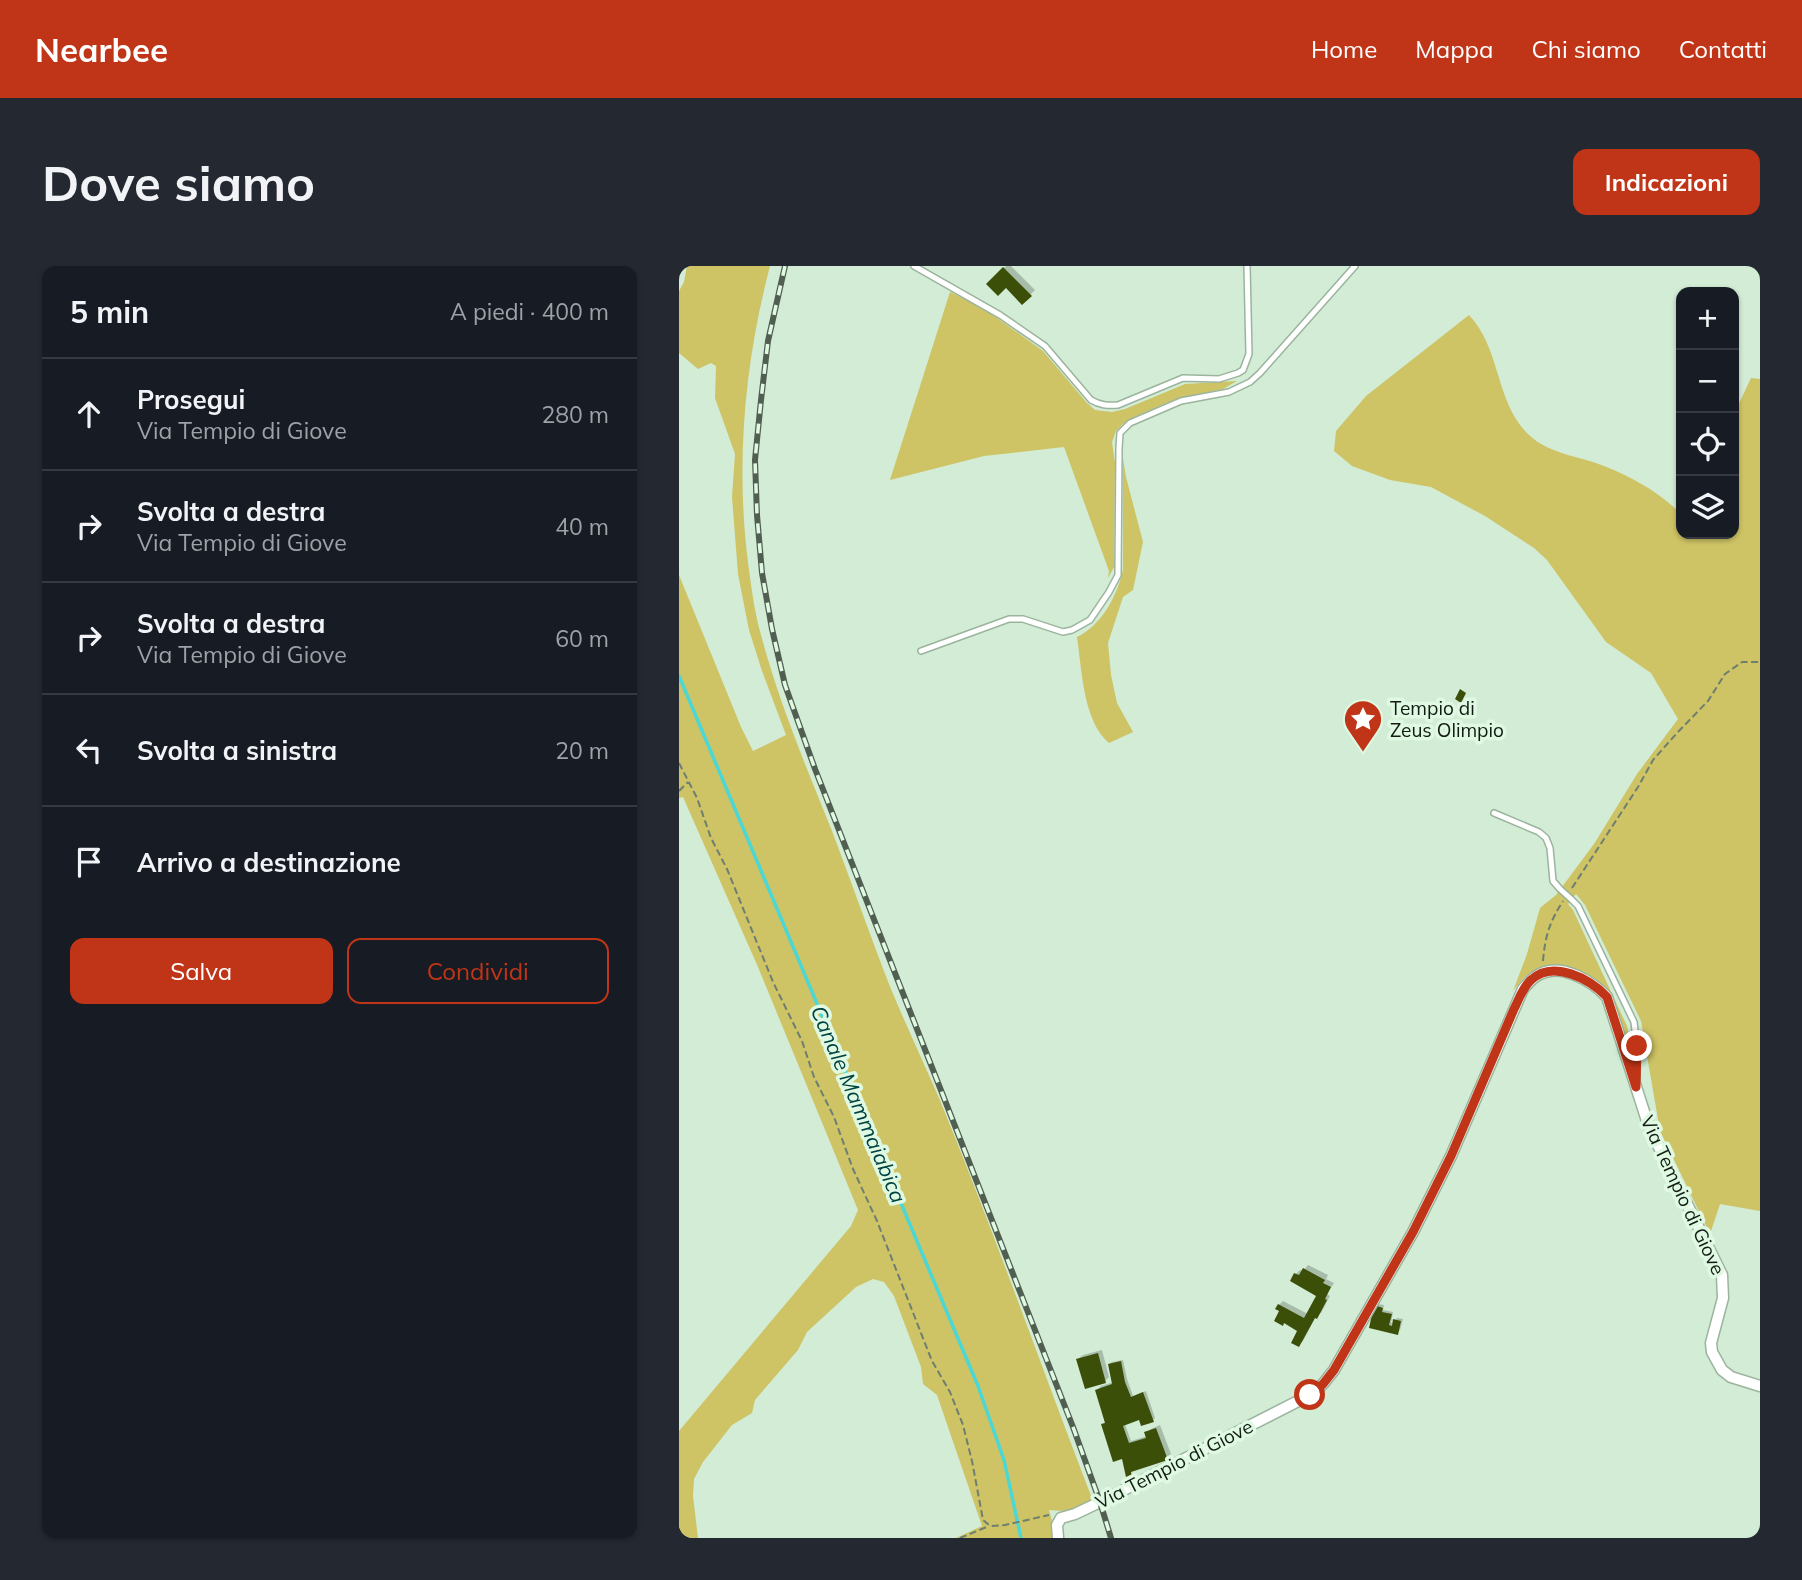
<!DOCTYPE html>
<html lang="it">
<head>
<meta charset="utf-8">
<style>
  :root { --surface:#171b24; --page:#242831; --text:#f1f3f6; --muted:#9ea1a6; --line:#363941; --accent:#c03517 }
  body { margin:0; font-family:Mulish,sans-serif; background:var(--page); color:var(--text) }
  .controls { position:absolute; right:21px; top:21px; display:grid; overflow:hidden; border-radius:14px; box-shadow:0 2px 5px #0004 }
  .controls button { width:63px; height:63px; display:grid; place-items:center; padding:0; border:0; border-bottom:2px solid var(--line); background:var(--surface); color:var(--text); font:35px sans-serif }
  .stop { position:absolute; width:21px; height:21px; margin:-16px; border:5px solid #c03517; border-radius:50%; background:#fff }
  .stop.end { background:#c03517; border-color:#fff; box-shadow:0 2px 7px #0008 }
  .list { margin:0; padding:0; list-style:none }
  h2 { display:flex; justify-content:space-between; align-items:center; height:91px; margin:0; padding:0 28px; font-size:30px }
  h2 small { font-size:23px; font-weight:400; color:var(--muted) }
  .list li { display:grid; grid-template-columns:46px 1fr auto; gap:21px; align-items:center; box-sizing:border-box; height:112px; padding:0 28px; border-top:2px solid var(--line) }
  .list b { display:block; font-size:26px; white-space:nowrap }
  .list p { margin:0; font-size:23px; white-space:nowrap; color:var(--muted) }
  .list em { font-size:23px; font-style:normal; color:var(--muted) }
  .actions { display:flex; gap:14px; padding:21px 28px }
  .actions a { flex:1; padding:16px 0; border:2px solid var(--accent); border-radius:14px; text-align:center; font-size:24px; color:var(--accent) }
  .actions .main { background:var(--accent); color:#fff }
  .icon { flex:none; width:38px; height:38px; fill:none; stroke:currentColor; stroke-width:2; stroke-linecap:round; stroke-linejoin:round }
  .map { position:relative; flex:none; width:1081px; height:1272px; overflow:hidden; border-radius:14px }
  header { display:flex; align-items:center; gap:42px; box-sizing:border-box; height:98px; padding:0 35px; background:var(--accent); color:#fff }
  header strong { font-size:33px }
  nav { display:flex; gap:38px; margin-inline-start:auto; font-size:24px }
  .intro { display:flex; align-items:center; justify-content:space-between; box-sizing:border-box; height:168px; padding:0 42px }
  h1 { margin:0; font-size:49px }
  .button { padding:18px 32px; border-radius:14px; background:var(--accent); color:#fff; font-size:24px; font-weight:700 }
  main { display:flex; gap:42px; padding:0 42px }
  aside { flex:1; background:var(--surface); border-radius:14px; box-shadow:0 2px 5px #0004 }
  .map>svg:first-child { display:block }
</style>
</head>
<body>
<header>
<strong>Nearbee</strong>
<nav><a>Home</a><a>Mappa</a><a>Chi siamo</a><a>Contatti</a></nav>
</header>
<div class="intro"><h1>Dove siamo</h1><a class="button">Indicazioni</a></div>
<main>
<aside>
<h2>5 min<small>A piedi · 400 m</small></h2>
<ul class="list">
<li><svg class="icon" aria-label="ahead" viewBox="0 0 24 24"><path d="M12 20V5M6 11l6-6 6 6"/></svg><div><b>Prosegui</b><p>Via Tempio di Giove</p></div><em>280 m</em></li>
<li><svg class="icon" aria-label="right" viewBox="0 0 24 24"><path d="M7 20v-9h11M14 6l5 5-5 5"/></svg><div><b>Svolta a destra</b><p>Via Tempio di Giove</p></div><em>40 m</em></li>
<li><svg class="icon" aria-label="right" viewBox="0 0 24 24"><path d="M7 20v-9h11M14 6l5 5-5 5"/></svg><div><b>Svolta a destra</b><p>Via Tempio di Giove</p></div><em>60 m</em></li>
<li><svg class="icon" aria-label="left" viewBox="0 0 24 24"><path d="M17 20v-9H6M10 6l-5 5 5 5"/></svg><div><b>Svolta a sinistra</b></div><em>20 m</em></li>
<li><svg class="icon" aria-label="arrive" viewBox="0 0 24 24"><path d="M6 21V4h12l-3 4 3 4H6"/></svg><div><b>Arrivo a destinazione</b></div></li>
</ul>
<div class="actions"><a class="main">Salva</a><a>Condividi</a></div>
</aside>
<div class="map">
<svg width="1081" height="1272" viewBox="0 0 1081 1272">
  <rect width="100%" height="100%" fill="#d2ecd5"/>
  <path fill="#cec365" d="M8,0H91C65,99 56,202 70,304C73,326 76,348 82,369C100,436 127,501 153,565C170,610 186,655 203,700C220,745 241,788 260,832C315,965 362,1101 414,1235C397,1245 390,1246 370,1244L374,1259L375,1272H277L303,1260L258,1129L244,1118L242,1101L215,1030L205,1016L194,1013L177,1021L128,1066L119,1084L76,1134L73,1147L53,1159L24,1196L15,1213L14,1230L19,1272H0V1165L172,960L179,944L79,701L4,531L0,532V309L62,461L74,485L107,469L83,405L70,364L59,308L53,231L56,188L36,132L37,100L32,97L19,103L0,87V25L5,16Z
    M271,26L300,39L364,85L408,137L416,144L433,146L446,143L506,118L558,115L544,123L497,133L455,151L444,158L437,165L433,176L436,197L435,301L429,312L430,305L385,181L305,190L211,214Z
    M790,49C822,82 816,137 850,169C870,188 900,190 925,200C953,211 980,226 1002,248V268H1055V148L1072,112L1081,113V945L1041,938L1031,968L981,865L962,755L906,639L897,628L889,638L894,644L948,760L952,780C941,768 937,740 927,724C919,712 909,708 896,703C867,694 851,701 834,725L848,688L861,642L877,629L915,578L958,508L999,453L972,407L927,376L868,294L855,282L806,250L752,221L711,214L673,200L655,185L657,165L687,130Z
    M444,192L447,211L464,276L454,324L444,331L429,377L432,409L438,437L454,466L430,477C404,455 403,404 398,371C422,360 439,329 444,303Z"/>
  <path fill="#0003" d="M327,0H332L356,24L343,37L327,20L309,18Z
    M629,999L649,1009L647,1013L655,1017L648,1028L651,1030L642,1047L637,1050L624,1075L619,1079L621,1064L600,1039L604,1035L629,1048L640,1029L617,1008L621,1004L624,1005Z
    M699,1038L705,1039L704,1044L714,1046L712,1057H715L718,1052L724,1053L721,1064L718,1067L692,1061L697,1040Z
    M423,1084L430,1111L426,1115L399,1093L404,1089Z
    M444,1094L448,1113L454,1130L467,1125L476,1152L474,1154L461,1152L446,1158L452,1175L468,1170L467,1167L472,1163L481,1159L492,1188L488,1192L443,1191L424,1159L426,1156L418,1124L422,1120L435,1116L430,1098L433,1096Z"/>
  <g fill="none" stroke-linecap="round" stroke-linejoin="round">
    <path stroke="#4bd7d6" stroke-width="3.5" d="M0,410L299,1120L325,1194L342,1272"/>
  </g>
  <path fill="#3b4f09" d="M324,1L353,30L343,39L327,22L319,30L307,18Z
    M781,423L787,427L782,437L776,433Z
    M624,1002L646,1014L644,1017L652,1021L646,1033L648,1034L638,1053L636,1052L620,1081L612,1077L618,1065L605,1057L604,1060L595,1055L600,1045L596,1043L599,1038L625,1052L637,1030L611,1015L615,1007L620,1009Z
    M695,1039L704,1042L703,1046L713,1048L710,1059L713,1060L714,1053L722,1055L719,1069L690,1062Z
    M419,1087L427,1117L406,1123L397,1093Z
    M442,1095L446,1116L452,1131L464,1126L475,1156L462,1160L460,1154L444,1160L450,1177L467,1172L465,1166L477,1162L489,1194L452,1206L453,1210L447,1211L443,1193L434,1196L422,1158L426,1157L416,1124L433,1118L429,1098Z"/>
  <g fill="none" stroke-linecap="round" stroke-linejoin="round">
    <g stroke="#9bb49d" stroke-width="8">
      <path id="service" d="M235,0L321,49L366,80L412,134C421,139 428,140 439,139L504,112L540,113L559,107L564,104L570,88L568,0
        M242,385L330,353H344L384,366L393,364L411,354L430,326L439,309L440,182L441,167L451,157L502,135L550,126L571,116L581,107L676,0
        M815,547L860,566L867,572L871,582L874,615L881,623
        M892,633L899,640L955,756L958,780V811"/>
    </g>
    <g stroke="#9bb49d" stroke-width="13">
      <path id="minor" d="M379,1272L378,1259L382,1252L396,1248L421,1236L631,1129L644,1118L655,1104L734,966L772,890L844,723C849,717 854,711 861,708C883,697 913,715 928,731L970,861L1043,1009L1044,1032L1032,1077L1033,1086L1043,1104L1052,1111L1081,1120"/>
    </g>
    <path stroke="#6e7f70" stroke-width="2" stroke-dasharray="7 3.5" stroke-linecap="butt" d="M0,497L18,532L32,572L48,603L94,716L123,775L135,811L155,851L174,903L198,955L253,1095L271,1126L284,1159L293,1195L304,1254L311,1260L326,1259L370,1249
      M0,525L9,516
      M893,622L959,521L974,494L998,467L1029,435L1046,408L1063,396H1081
      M864,695C866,671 870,657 884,635
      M281,1272L310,1260"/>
    <use href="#service" stroke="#fff" stroke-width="5"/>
    <use href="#minor" stroke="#fff" stroke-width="10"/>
    <g stroke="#515f52" stroke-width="6">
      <path id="rail" d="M106,0L89,75L82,134L76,194L78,249L83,307L93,363L106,419L136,503L394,1161L421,1236L432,1272"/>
    </g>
    <use href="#rail" stroke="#dff9e2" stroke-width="3.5" stroke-dasharray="10" stroke-linecap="butt"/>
    <g stroke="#9bb49d" stroke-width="8" stroke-linecap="butt">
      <path id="service-bridge" d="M881,623L892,633"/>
    </g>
    <use href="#service-bridge" stroke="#fff" stroke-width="5"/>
  </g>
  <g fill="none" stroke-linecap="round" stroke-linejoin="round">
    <path stroke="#c03517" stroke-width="9" d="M631,1129L644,1118L655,1104L734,966L772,890L835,743C840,733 844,721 852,714C874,693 911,713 928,731L957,821L958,780"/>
  </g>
  <defs>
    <g id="sight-pin" transform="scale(2.0125)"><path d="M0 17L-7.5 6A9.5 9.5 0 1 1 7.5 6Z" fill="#c03517" stroke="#dff9e2"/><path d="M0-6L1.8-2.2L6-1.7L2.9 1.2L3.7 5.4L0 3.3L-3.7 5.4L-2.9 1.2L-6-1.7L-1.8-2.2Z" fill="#fff"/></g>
  </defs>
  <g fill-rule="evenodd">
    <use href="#sight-pin" x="684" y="453"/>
  </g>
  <g text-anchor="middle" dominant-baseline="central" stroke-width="7" stroke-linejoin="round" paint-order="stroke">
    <g font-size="19" fill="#131c14" stroke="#dff9e2" text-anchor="start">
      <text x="711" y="442">Tempio di<tspan x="711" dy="22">Zeus Olimpio</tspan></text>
    </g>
    <g font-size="19" fill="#131c14" stroke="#dff9e2">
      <text transform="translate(1004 929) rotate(65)">Via Tempio di Giove</text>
      <text transform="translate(495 1198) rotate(-27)">Via Tempio di Giove</text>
    </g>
    <g font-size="21" font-style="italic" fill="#004141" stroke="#dff9e2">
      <text transform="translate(180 838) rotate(67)">Canale Mammaiabica</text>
    </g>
  </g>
</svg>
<div class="controls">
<button>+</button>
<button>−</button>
<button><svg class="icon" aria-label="locate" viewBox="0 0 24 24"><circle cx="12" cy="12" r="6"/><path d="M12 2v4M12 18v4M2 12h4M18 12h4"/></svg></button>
<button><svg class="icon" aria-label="layers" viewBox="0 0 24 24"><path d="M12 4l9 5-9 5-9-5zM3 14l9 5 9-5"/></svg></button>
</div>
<div class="stop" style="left:631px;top:1129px"></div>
<div class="stop end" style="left:958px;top:780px"></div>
</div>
</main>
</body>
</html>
